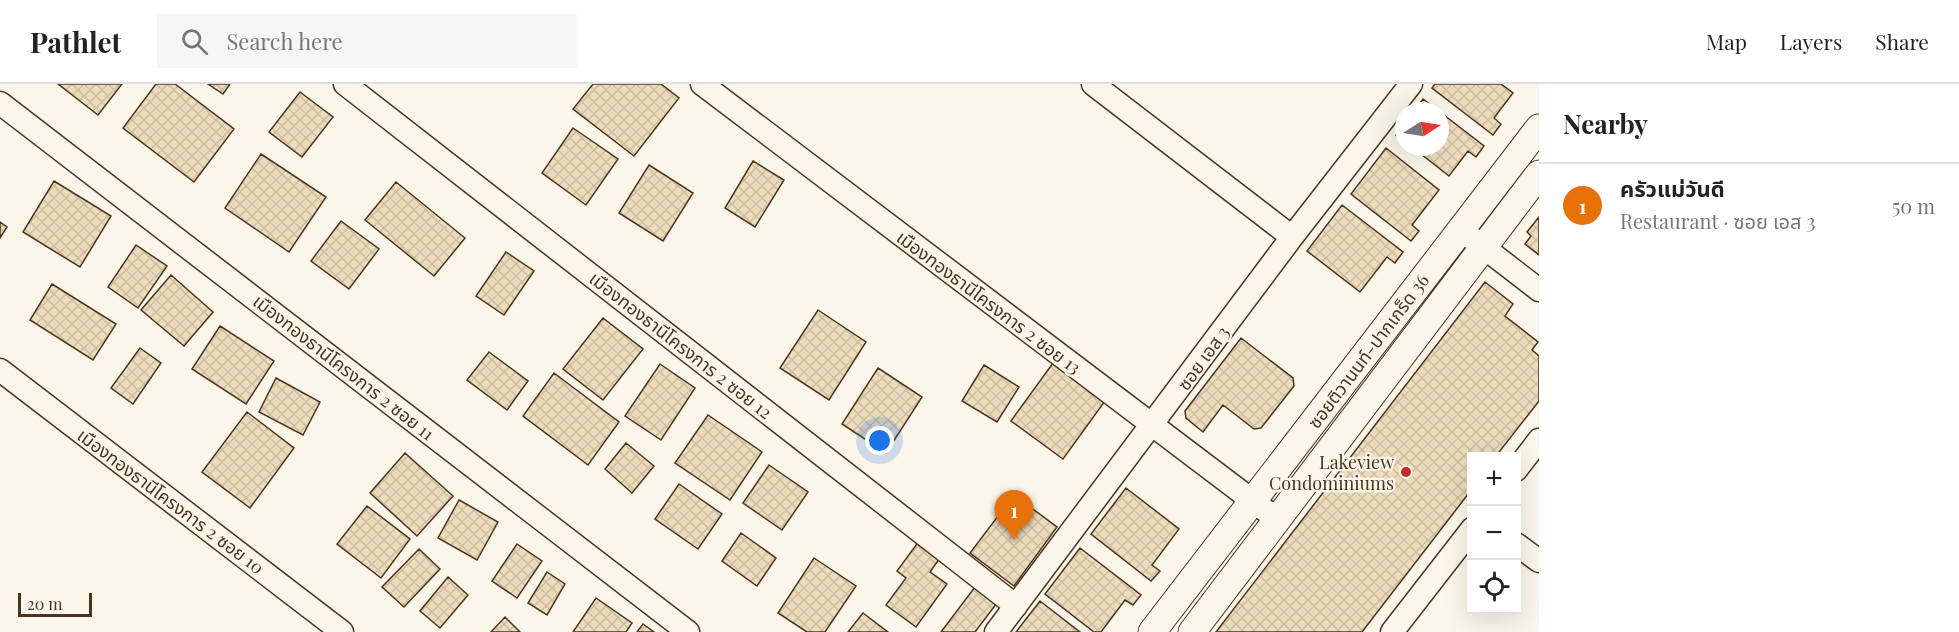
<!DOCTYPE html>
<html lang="en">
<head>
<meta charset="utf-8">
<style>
  :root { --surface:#fff; --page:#f6f6f6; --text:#222; --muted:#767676; --line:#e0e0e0; --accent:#d93025 }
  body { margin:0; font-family:"Playfair Display","Noto Sans Thai",serif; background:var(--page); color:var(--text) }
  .controls { position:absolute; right:18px; bottom:18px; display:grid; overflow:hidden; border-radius:0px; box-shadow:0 6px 24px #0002 }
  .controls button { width:54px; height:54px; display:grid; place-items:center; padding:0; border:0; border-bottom:2px solid var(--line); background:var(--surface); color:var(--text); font:30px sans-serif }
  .compass { position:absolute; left:1395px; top:18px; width:54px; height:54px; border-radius:50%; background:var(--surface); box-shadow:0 6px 24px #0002; rotate:78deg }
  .scale { position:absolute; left:18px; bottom:15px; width:74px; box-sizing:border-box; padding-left:6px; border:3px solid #4a3520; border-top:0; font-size:16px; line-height:21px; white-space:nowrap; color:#4a3520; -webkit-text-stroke:4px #fbf6e9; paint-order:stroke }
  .you { position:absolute; left:880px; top:357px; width:21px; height:21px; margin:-15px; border:4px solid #fff; border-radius:50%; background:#1a73e8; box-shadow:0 0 0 9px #1a73e833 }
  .badge { display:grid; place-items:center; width:39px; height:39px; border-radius:50%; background:var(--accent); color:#fff; font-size:20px; font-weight:700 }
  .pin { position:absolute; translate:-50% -50px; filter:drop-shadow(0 2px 3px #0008) }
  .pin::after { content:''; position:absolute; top:32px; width:21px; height:18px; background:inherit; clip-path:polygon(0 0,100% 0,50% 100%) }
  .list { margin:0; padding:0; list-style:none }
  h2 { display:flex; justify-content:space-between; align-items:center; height:78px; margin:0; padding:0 24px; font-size:26px }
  h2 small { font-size:20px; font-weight:400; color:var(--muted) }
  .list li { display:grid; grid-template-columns:39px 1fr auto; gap:18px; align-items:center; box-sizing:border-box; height:84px; padding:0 24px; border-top:2px solid var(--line) }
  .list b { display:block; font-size:22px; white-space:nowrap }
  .list p { margin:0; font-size:20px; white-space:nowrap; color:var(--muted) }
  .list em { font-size:20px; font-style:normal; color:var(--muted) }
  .icon { flex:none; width:33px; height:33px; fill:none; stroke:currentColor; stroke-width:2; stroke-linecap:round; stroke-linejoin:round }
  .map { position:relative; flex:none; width:1539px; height:548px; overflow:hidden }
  header { display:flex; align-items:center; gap:36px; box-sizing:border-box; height:84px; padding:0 30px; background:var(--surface); border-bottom:2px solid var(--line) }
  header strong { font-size:28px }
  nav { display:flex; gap:33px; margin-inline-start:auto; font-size:21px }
  .search { width:420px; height:54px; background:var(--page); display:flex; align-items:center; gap:15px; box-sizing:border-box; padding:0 21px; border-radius:0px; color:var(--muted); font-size:22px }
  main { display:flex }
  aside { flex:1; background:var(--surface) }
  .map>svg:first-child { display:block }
</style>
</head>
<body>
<header>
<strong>Pathlet</strong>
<div class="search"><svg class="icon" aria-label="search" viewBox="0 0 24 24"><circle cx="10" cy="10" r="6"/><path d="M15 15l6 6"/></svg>Search here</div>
<nav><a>Map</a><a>Layers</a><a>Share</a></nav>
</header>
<main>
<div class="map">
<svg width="1539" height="548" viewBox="0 0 1539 548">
  <defs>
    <pattern id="building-cross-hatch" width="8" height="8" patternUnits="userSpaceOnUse" patternTransform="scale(1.5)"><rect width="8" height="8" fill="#ecdcbc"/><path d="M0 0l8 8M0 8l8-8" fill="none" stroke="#ccbda1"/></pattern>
  </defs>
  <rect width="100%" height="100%" fill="#fbf6e9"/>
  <path fill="url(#building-cross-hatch)" stroke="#4a3520" stroke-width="1.5" d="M58,0H122L98,31Z
    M156,0H175L234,45L194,98L123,44Z
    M208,0H230L223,10Z
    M593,0H661L679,14L634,72L573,25Z
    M1435,0H1501L1513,9L1494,34L1501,40L1493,51L1432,4Z
    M300,8L333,33L302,73L269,48Z
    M1423,15L1439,27H1414Z
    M1440,28L1484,62L1476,73L1468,67L1449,92L1412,63H1440Z
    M1404,41V57L1396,51Z
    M573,44L618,75L586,121L542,89Z
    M1386,64L1439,106L1412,141L1419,147L1411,157L1351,110Z
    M261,70L326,113L289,168L225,124Z
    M753,77L784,96L755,143L725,124Z
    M649,81L693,109L663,157L619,129Z
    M54,97L111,132L80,183L23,148Z
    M396,98L465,154L434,192L365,136Z
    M1342,121L1403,168L1395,179L1387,173L1360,208L1307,167Z
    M1539,133V171L1525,160L1531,152L1527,148Z
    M341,137L379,165L349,205L311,177Z
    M0,138L7,143L0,154Z
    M136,161L167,182L138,224L108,203Z
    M506,168L534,187L504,231L476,212Z
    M171,191L213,228L184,262L141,226Z
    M1485,198L1513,220L1505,232L1538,258L1532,266L1539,272V317L1496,372H1472V405L1362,548H1216Z
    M52,200L116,240L93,276L30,236Z
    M818,226L866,258L829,316L780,284Z
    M603,234L643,265L603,316L563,285Z
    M220,242L274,277L246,320L192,285Z
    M1241,254L1293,294L1294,302L1261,344L1254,345L1223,321L1203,348L1186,334L1185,327Z
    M140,264L161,279L133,320L111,304Z
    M489,268L528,297L507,326L467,296Z
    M1053,279L1105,317L1063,375L1011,337Z
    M660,280L695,304L661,356L625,332Z
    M984,281L1019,303L997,338L962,317Z
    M878,284L922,313L886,369L842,340Z
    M554,289L619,338L588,381L523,332Z
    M276,294L320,318L303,351L259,328Z
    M247,328L294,364L250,424L202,388Z
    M708,331L762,368L730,416L675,379Z
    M626,359L654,382L632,409L605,385Z
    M405,369L453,412L417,452L370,409Z
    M769,381L808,408L782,446L743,419Z
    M679,400L722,430L698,465L655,435Z
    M1126,404L1179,445L1152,481L1160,487L1151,497L1091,450Z
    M1014,411L1057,443L1014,502L970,469Z
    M459,416L498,438L477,476L438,454Z
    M367,422L410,455L381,494L337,460Z
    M741,449L776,474L757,502L722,477Z
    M922,453L944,468L930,488L947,500L916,543L886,521L906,494L897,487Z
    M517,460L542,477L517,514L492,497Z
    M1080,464L1141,511L1133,521L1125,516L1101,548H1094L1045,510Z
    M419,465L440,485L404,523L382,503Z
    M814,474L856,502L825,548H807L778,529Z
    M547,488L565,500L547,531L528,519Z
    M448,493L468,511L440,544L420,527Z
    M978,499L1000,515L975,548H941Z
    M596,514L632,539L626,548H573Z
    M1040,517L1080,548H1016Z
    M863,529L888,548H848Z
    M505,533L520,548H491Z
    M643,540L654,548H637Z"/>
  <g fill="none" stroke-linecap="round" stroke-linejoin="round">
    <g stroke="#4a3520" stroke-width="25">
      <path id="minor" d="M345,0L1016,522
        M702,0L1278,436
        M1093,0L1292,153
        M0,19L688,548
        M1460,145L1539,206
        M0,286L342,548
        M1516,386L1539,356
        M1516,460L1539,477
        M996,548L1292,153L1411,0
        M1392,548L1472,445"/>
    </g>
    <g stroke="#4a3520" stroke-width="29">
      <path id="tertiary" d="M1152,548L1539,44
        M1192,548L1539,90"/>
    </g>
    <use href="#minor" stroke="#fbf6e9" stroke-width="22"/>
    <use href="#tertiary" stroke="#fbf6e9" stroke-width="27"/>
  </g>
  <circle fill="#c62828" stroke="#fbf6e9" stroke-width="2" cx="1406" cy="388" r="6"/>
  <g text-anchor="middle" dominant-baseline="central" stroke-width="4.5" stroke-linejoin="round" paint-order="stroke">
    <g font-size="18" fill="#4a3520" stroke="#fbf6e9">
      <text transform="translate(989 218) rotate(37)">เมืองทองธานีโครงการ 2 ซอย 13</text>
      <text transform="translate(681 261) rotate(38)">เมืองทองธานีโครงการ 2 ซอย 12</text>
      <text transform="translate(1368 267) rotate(-53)">ซอยติวานนท์-ปากเกร็ด 36</text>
      <text transform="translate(1203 274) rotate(-54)">ซอย เอส 3</text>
      <text transform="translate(344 283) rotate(38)">เมืองทองธานีโครงการ 2 ซอย 11</text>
      <text transform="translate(171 417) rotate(37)">เมืองทองธานีโครงการ 2 ซอย 10</text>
    </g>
    <g font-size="18" fill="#4a3520" stroke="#fbf6e9" text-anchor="end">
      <text x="1394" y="378">Lakeview<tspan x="1394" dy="21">Condominiums</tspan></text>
    </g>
  </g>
</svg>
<div class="controls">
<button>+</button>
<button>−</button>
<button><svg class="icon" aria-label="locate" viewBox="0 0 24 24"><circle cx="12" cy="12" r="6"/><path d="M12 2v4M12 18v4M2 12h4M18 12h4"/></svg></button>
</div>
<svg class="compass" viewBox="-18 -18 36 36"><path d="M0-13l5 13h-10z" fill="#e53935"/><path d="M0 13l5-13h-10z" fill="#767676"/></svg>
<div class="scale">20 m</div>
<div class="you"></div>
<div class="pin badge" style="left:1014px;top:456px;background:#e8710a">1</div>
</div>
<aside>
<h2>Nearby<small></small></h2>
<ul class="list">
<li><span class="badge" style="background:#e8710a">1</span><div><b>ครัวแม่วันดี</b><p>Restaurant · ซอย เอส 3</p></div><em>50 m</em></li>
</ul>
</aside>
</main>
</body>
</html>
